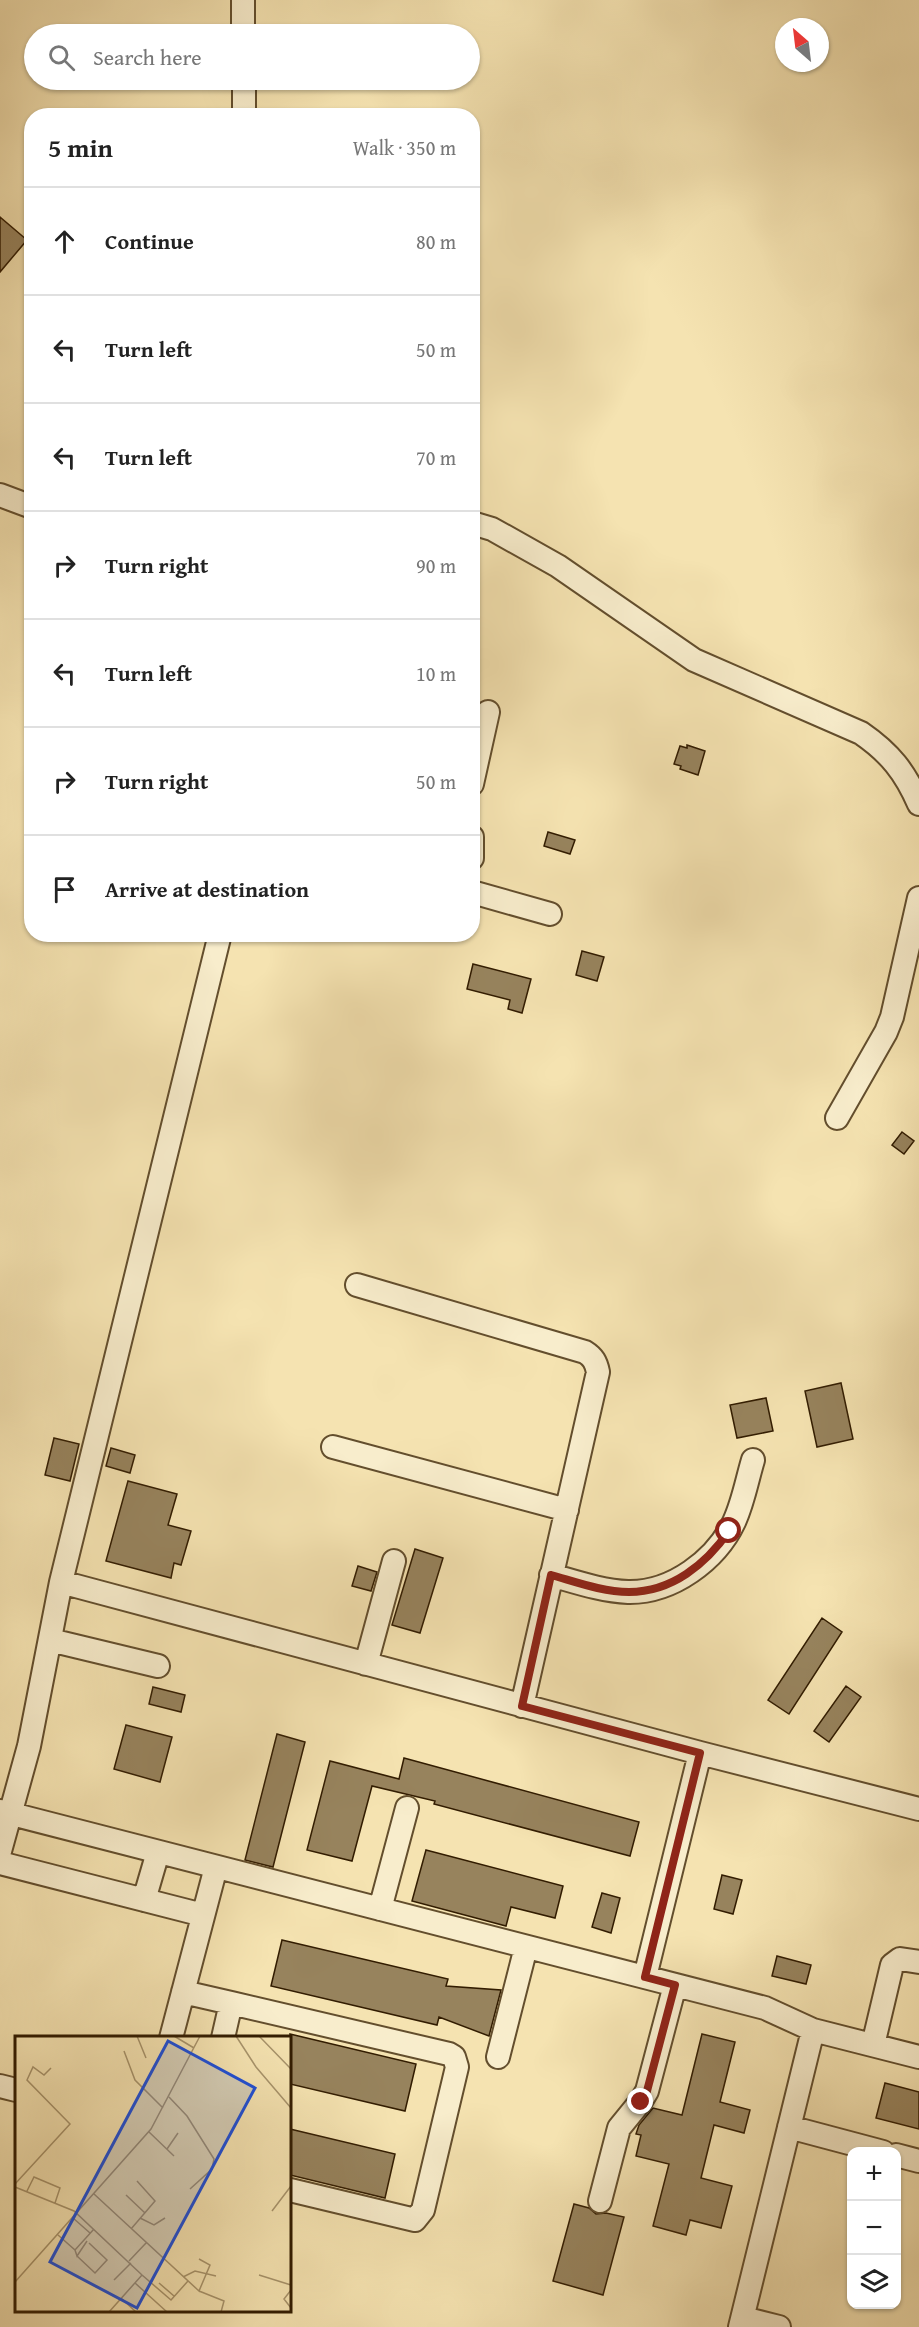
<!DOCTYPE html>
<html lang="en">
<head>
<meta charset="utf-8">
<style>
  :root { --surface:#fff; --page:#f6f6f6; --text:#222; --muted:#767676; --line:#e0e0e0 }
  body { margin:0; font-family:"Gentium Book Plus",serif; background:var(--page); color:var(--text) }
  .controls { position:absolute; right:18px; bottom:18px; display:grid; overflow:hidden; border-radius:12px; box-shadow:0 2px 4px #0004 }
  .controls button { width:54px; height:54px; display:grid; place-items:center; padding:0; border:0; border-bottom:2px solid var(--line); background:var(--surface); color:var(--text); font:30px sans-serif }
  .compass { position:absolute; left:775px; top:18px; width:54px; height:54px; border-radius:50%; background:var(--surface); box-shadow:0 2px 4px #0004; rotate:332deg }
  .stop { position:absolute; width:18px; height:18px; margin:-14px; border:4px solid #8f2418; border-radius:50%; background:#fff }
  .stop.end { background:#8f2418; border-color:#fff; box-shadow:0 2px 6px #0008 }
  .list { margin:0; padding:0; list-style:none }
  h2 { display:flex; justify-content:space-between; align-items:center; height:78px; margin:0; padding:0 24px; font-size:26px }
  h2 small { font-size:20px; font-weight:400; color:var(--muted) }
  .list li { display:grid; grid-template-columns:39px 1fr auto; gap:18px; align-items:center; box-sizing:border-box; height:108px; padding:0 24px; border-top:2px solid var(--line) }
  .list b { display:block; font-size:22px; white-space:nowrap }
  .list em { font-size:20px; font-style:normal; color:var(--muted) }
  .icon { flex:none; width:33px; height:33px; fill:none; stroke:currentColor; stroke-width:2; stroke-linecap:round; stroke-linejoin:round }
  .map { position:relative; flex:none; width:919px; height:2327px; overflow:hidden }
  .search { position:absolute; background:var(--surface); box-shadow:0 2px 4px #0004; left:24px; top:24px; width:456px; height:66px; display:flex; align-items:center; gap:15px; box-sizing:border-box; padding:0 21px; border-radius:33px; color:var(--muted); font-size:22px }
  .panel { position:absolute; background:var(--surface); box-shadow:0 2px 4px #0004; left:24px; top:108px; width:456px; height:834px; border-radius:24px }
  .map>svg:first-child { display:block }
</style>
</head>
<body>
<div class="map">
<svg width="919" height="2327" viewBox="0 0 919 2327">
  <rect width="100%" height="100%" fill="#f5e3b1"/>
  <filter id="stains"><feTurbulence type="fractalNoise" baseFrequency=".00333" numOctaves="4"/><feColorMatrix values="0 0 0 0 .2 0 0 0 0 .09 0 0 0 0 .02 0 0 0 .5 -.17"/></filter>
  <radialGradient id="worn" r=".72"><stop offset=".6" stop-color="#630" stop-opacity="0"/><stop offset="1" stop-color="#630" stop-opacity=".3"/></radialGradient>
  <path fill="#97835d" stroke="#321c01" stroke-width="1.5" d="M0,217L27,240L0,272Z
    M687,745L705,751L698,775L680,769L681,766L674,764L680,746L687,748Z
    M548,832L575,840L570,854L544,846Z
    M582,951L604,957L597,981L576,975Z
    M473,964L531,979L522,1013L508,1009L510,1000L467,989Z
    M902,1132L914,1141L904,1154L892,1145Z
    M841,1383L853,1439L817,1447L805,1391Z
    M766,1398L773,1431L737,1438L730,1405Z
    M54,1438L79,1444L70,1481L45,1475Z
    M111,1448L135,1455L130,1473L106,1466Z
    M128,1481L177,1494L168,1525L191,1531L181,1565L174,1563L171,1578L106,1561Z
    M415,1549L443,1558L420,1633L392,1625Z
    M358,1566L377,1572L371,1591L352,1586Z
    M822,1618L842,1632L789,1714L768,1700Z
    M846,1686L861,1697L829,1742L814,1731Z
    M153,1687L185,1695L181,1712L149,1704Z
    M126,1725L172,1737L160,1782L114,1769Z
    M277,1734L305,1742L273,1867L245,1860Z
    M404,1758L639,1822L630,1856L434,1804L435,1801L372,1786L352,1861L307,1850L330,1761L399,1779Z
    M426,1850L563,1886L555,1918L511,1907L506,1926L412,1901Z
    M722,1875L742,1880L733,1914L714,1909Z
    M602,1893L620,1898L611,1933L592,1927Z
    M282,1940L448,1979L446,1986L501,1990L489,2036L439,2017L437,2025L271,1986Z
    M777,1956L811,1965L806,1984L772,1976Z
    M290,2034L416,2064L405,2111L290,2084Z
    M702,2034L735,2042L720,2102L750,2110L744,2133L714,2125L701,2178L732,2186L721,2228L690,2220L686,2235L653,2226L669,2164L636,2156L641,2135L636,2134L639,2125L653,2108L682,2115Z
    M885,2083L919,2092V2129L876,2118Z
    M290,2129L395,2154L385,2198L290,2175Z
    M574,2204L589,2208L596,2214L606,2213L624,2217L603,2295L553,2281Z"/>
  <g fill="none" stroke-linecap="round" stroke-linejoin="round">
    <g stroke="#634e2d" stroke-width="26">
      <path id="minor" d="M243,0V34
        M244,80V116
        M0,495L32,507
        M472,523L492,529L558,566L694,660L861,733C890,753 905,772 919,804
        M472,784L488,712
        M472,837V858
        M472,892L550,914
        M837,1118L886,1032L892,1017L919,898
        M357,1285L585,1352C593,1357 596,1362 598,1372L522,1706
        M333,1447L567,1510
        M551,1575C576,1582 602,1591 628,1592C672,1593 716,1560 734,1522C743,1503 747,1480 753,1460
        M61,1582L700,1753L919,1809
        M50,1640L158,1666
        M366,1664L394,1561
        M0,1811L765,2008L813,2030
        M0,1851L29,1746L61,1582L220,934
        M0,1863L203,1915
        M144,1900L158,1852
        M380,1909L407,1808
        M645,1977L700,1753
        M183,1992L231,2003L223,2038
        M231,2003L449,2054L454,2057L457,2067L423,2210L415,2220L290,2190
        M171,2038L216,1867
        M873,2045L892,1965L900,1959L919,1962
        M498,2057L526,1947
        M0,2086L16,2090
        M789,2127L883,2152
        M896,2155L919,2161
        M600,2201L619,2128L641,2101L647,2091L675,1985
        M743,2318L779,2327
        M740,2327L813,2030L919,2057"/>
    </g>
    <use href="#minor" stroke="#f8edcc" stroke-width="22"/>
  </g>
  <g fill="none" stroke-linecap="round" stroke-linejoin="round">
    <path stroke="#8f2418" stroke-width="8" d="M641,2102L647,2091L675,1985L645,1977L700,1753L522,1706L551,1575C576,1582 603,1592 629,1592C672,1592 706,1564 729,1531"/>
  </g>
  <g transform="translate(15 2036)">
    <rect width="276" height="276" fill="#f5e3b1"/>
    <path fill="none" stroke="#a7936b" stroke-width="1.5" d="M122,0L131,22M159,0L179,12M221,0L241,31L276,72M244,0L276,33M109,15L120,44L148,72M154,61L172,80L199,123L197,133L175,153M134,96L159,120M152,113L163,97M0,148L55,88L12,44L18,31L29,39L36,32M0,151L59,175L127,239M12,155L19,141L45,152L40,167M79,158L184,255L195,229L184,223M111,159L130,177M257,175L276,150M58,182L75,197M125,182L139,189L150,182M116,193L140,165L122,145M43,199L60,214L79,193M60,214L62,220L72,205M62,220L80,237L92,224L74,207M114,225L131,207M244,239L276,249M168,241L180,235L201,240M99,244L116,227M0,246L136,93L185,0M120,247L152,276M144,247L159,260M276,254L269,263L276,272M184,255L209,265L206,276M106,262L121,276M94,276L127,239L156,264L173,245"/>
    <path fill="#1d4ed8" fill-opacity="0.15" stroke="#1d4ed8" stroke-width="3" d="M153,5L240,52L122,272L35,226Z"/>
    <rect width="276" height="276" fill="none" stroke="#321c01" stroke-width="3"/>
  </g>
  <rect width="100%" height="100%" filter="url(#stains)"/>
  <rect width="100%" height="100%" fill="url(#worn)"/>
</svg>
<div class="controls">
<button>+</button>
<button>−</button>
<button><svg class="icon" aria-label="layers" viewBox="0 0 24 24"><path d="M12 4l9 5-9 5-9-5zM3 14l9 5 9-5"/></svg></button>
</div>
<svg class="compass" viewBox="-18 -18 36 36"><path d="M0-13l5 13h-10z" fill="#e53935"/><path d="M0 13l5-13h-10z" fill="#767676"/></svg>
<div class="stop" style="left:729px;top:1531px"></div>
<div class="stop end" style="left:641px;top:2102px"></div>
<div class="search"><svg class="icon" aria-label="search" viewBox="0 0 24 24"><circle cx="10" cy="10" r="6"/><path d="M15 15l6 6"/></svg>Search here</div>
<section class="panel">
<h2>5 min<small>Walk · 350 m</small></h2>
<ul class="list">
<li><svg class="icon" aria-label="ahead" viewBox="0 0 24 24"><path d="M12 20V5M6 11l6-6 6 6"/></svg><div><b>Continue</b></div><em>80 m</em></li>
<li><svg class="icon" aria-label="left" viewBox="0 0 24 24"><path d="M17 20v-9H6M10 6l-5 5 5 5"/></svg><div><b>Turn left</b></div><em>50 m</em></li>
<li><svg class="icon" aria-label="left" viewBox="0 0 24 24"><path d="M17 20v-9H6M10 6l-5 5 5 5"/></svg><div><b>Turn left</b></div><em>70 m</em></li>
<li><svg class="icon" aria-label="right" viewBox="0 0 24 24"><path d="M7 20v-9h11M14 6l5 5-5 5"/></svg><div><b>Turn right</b></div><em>90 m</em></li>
<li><svg class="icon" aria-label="left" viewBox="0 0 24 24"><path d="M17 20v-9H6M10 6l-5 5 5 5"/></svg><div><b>Turn left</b></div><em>10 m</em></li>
<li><svg class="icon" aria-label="right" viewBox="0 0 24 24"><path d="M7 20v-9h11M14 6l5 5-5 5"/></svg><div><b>Turn right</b></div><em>50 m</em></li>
<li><svg class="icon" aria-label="arrive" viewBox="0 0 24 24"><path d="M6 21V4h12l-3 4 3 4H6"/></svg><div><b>Arrive at destination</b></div></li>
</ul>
</section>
</div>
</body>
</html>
